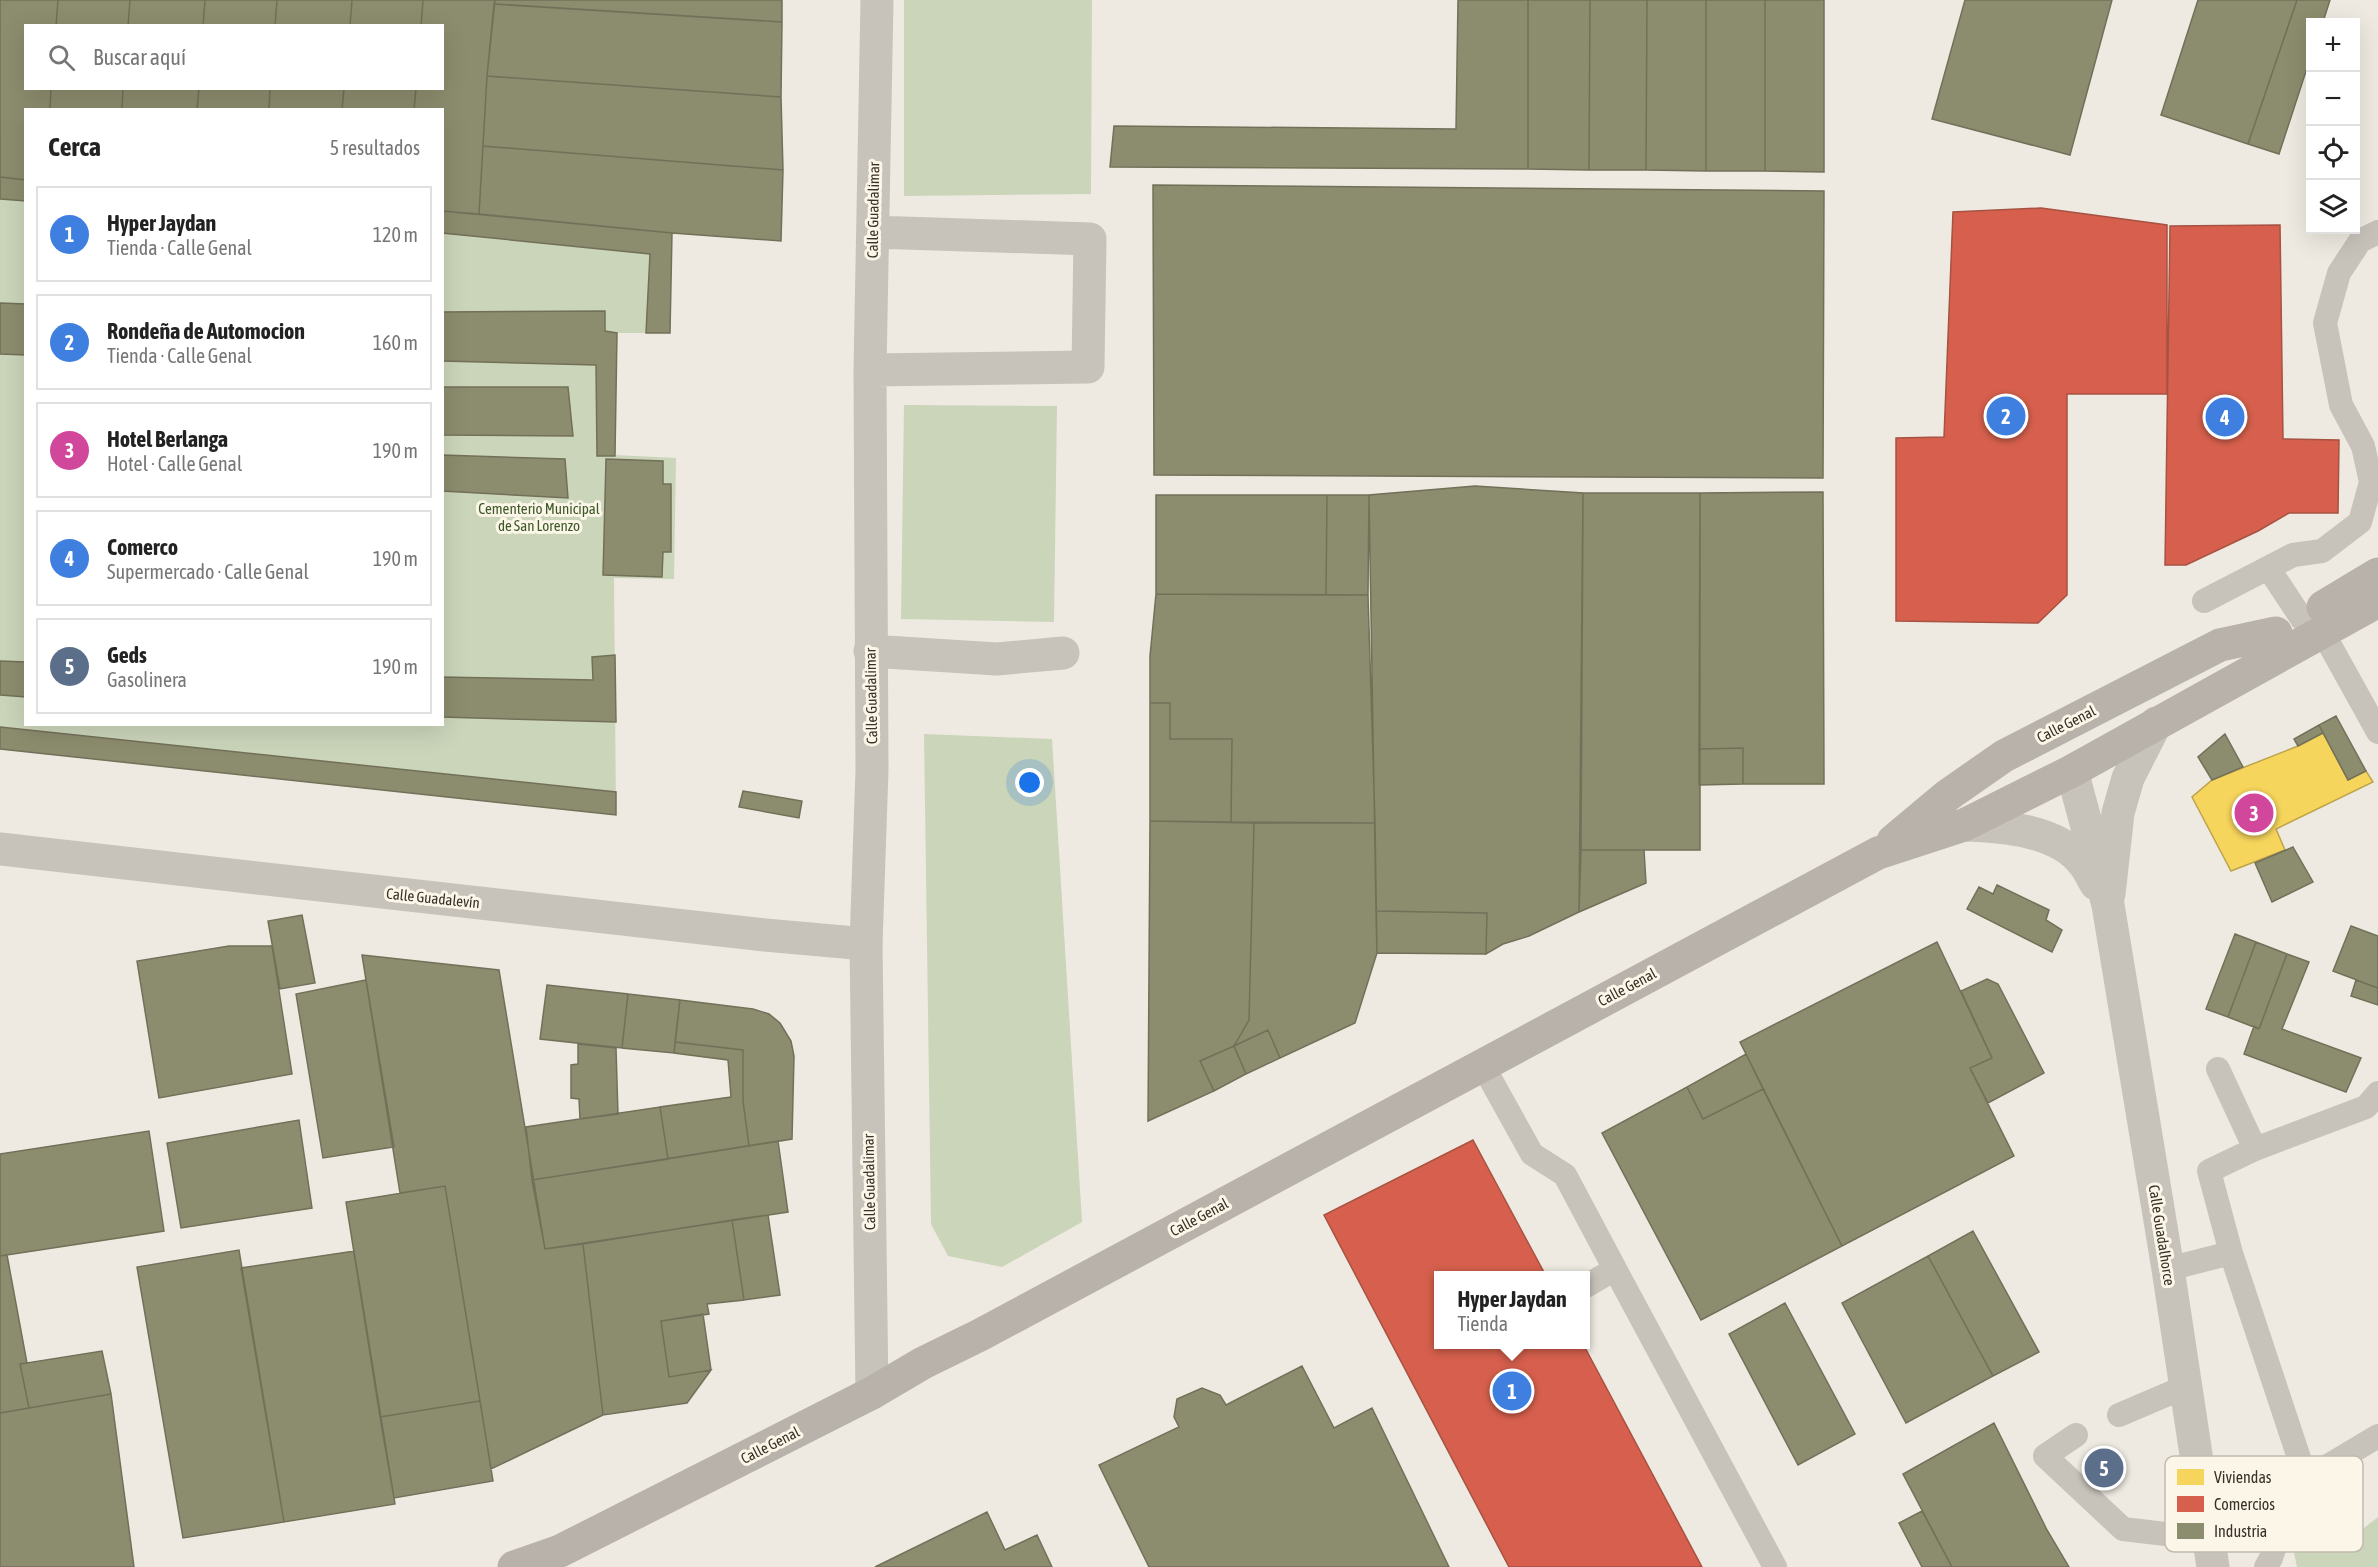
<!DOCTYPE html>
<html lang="es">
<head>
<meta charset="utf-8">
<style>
  :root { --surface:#fff; --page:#f6f6f6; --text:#222; --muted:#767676; --line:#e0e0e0; --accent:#d93025 }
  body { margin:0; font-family:"Asap Condensed",sans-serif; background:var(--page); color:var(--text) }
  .controls { position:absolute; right:18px; top:18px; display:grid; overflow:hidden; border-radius:0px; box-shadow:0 6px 24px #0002 }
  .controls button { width:54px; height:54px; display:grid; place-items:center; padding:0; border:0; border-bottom:2px solid var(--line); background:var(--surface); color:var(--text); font:30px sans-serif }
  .you { position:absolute; left:1030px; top:783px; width:21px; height:21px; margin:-15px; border:4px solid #fff; border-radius:50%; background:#1a73e8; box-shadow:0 0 0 9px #1a73e833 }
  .badge { display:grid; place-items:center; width:39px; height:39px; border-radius:50%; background:var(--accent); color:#fff; font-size:20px; font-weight:700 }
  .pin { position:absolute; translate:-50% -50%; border:3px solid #fff; box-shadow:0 2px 6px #0006 }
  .popup { position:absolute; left:1434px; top:1271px; width:156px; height:78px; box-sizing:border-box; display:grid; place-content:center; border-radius:0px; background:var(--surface); filter:drop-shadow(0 2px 4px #0005); font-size:20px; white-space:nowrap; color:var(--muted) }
  .popup b { font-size:22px; color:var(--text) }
  .popup::after { content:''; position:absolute; left:50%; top:100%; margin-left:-12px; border:12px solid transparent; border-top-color:var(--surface) }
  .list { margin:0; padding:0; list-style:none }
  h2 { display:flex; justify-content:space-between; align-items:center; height:78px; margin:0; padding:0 24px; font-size:26px }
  h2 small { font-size:20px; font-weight:400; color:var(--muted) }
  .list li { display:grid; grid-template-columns:39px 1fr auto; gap:18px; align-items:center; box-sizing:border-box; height:96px; margin:0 12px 12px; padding:0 12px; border:2px solid var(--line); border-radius:0px }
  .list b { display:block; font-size:22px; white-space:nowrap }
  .list p { margin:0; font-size:20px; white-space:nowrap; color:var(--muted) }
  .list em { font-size:20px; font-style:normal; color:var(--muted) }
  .icon { flex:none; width:33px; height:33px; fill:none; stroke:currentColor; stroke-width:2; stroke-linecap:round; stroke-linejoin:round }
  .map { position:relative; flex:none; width:2378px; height:1567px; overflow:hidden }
  .search { position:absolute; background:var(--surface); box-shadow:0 6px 24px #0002; left:24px; top:24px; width:420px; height:66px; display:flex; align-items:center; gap:15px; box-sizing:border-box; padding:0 21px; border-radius:0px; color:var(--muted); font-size:22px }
  .panel { position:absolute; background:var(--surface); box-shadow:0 6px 24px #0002; left:24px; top:108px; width:420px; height:618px; border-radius:0px }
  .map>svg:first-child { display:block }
</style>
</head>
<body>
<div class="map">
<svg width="2378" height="1567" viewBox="0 0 2378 1567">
  <rect width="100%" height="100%" fill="#eeeae1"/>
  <path fill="#cbd5ba" d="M904,0H1092L1091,194L904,196Z
    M0,177L26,180V724H442L443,211L672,233L670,333H617L615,455L676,458L674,579L614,578L616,815L0,749Z
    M904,405L1057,406L1054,622L901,619Z
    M924,734L1052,739L1082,1222L1002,1267L948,1256L931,1224Z
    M2378,1517V1567H2297L2294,1553L2346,1542Z"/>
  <path fill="#f6d55c" stroke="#bda44c" stroke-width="1.5" d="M2323,733L2348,780L2366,771L2373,782L2276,829L2285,850L2231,871L2192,797L2212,780L2298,746Z"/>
  <path fill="#d6604d" stroke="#a75242" stroke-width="1.5" d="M2041,208L2167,225V394H2067V595L2038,623L1896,621V438L1944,437L1953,212Z
    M2280,225L2283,439L2339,440L2338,513H2289L2258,531L2186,565H2165L2170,226Z
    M1473,1140L1546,1276H1438V1344H1583L1702,1567H1509L1324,1215Z"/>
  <path fill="#8c8c6e" stroke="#737059" stroke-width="1.5" d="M0,0H58L56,26H26V88H51L50,110H26V180L0,177Z
    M58,0H130L128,26H56Z
    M130,0H205L203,26H128Z
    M205,0H277L275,26H203Z
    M277,0H352L350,26H275Z
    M352,0H423L421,26H350Z
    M423,0H495L487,76L479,214L442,211V110H414L416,88H442V26H421Z
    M495,0H782V22L494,4Z
    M1458,0H1528V169L1110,167L1114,126L1456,129Z
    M1528,0H1590L1589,170L1528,169Z
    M1590,0H1647L1646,170H1589Z
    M1647,0H1706V171L1646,170Z
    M1706,0H1765V171H1706Z
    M1765,0H1824V172L1765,171Z
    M1965,0H2112L2070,155L1932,119Z
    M2198,0H2297L2248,144L2161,115Z
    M2297,0H2330L2323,22H2310V59L2279,154L2248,144Z
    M494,4L782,22L781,97L487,76Z
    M487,76L781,97L783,170L483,146Z
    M51,88H123L122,110H50Z
    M123,88H199L197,110H122Z
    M199,88H270L269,110H197Z
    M270,88H344L342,110H269Z
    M344,88H416L414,110H342Z
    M483,146L783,170L781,241L672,233L479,214Z
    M0,177L26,180V201L0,199Z
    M1153,185L1824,191L1823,478L1154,475Z
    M442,211L672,233L670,333H646L650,254L442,233Z
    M0,303L26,304V355L0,354Z
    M605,311V331L617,333L615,456H597L596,365L442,361V312Z
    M442,387H568L573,436L442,435Z
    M442,455L565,459L568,498L442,491Z
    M606,459L663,461V484H671V552H663L662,577L603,575Z
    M1475,486L1583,493L1579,912L1529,936L1503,944L1486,954L1487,913L1376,911L1369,495Z
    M1823,492L1824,784H1743V748L1699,749L1700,493Z
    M1583,493H1700V850H1581Z
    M1156,495H1327L1326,595L1156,594Z
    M1327,495H1369L1368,595H1326Z
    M1156,594L1368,595L1375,823L1231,822L1232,739H1170V703H1150V656Z
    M615,655L616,722L442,717V677L593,680L592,657Z
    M0,661L26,662V697L0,695Z
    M1150,703H1170V739H1232L1231,822L1150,821Z
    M2336,716L2366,771L2348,780L2319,725Z
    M2319,725L2323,733L2298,746L2294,739Z
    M0,727L616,792V815L0,749Z
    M2225,734L2243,767L2212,780L2198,757Z
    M1743,748V784L1699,785V749Z
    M743,791L802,801L799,818L739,807Z
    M1150,821L1254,823L1249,1020L1234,1046L1200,1061L1214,1091L1148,1121Z
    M1254,823H1375L1377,953L1355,1023L1280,1058L1268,1030L1234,1046L1249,1020Z
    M2293,847L2313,882L2272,902L2255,863Z
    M1581,850H1644L1646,883L1579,912Z
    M1997,885L2049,910L2046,920L2062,930L2052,952L1967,909L1979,887L1993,894Z
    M1376,911L1487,913L1486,954L1377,953Z
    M302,915L315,983L280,989L268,921Z
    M2351,926L2378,936V988L2333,971Z
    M2235,934L2256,942L2228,1017L2206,1009Z
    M1937,942L1992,1058L1970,1068L2014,1156L1842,1246L1740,1042Z
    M2256,942L2287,954L2259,1029L2228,1017Z
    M229,946H272L292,1074L159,1098L137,961Z
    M2287,954L2309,962L2282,1029L2361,1058L2346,1092L2244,1054L2254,1026L2259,1029Z
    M362,955L499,970L545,1249L583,1244L603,1415L491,1469L445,1186L400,1193Z
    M1987,979L1998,984L2044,1073L1988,1103L1970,1068L1992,1058L1961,991Z
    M366,980L394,1147L323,1158L296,994Z
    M2356,980L2378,988V1005L2351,996Z
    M547,985L628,994L622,1048L540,1039Z
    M628,994L680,1000L674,1053L622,1048Z
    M680,1000L753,1009L769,1014L780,1023L791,1041L794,1056L792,1139L749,1146L743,1101V1050L675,1042Z
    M1268,1030L1280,1058L1246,1074L1234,1046Z
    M675,1042L743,1050V1101L749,1146L668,1159L660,1107L731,1097L728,1060L674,1053Z
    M578,1044L616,1048L618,1114L580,1119L579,1099L571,1098V1065L578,1064Z
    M1234,1046L1246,1074L1214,1091L1200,1061Z
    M1746,1054L1763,1089L1703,1119L1687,1087Z
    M1687,1087L1703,1119L1763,1089L1842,1246L1701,1320L1602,1133Z
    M660,1107L668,1159L532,1180L526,1127Z
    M299,1120L312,1208L181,1228L167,1143Z
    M149,1131L164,1231L0,1256V1154Z
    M778,1141L788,1212L545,1249L532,1180Z
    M445,1186L480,1401L380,1417L346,1202Z
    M768,1215L780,1295L744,1300L732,1220Z
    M732,1220L744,1300L707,1304L709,1314L661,1321L669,1377L711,1370L687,1403L603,1415L583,1244Z
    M1973,1231L2039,1352L1993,1376L1928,1256Z
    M239,1250L284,1522L183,1538L137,1267Z
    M354,1251L395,1504L284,1522L241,1268Z
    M7,1255L27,1363L20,1364L29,1408L0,1413V1256Z
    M1928,1256L1993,1376L1906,1423L1842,1303Z
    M1785,1303L1855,1434L1798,1465L1729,1334Z
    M703,1314L711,1370L669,1377L661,1321Z
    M102,1351L111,1394L29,1408L20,1364Z
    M1302,1366L1334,1428L1372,1408L1449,1567H1149L1099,1465L1179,1427L1174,1417L1177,1399L1202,1388L1220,1395L1226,1405Z
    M111,1394L134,1567H0V1413Z
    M480,1401L493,1481L394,1498L380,1417Z
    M1994,1423L2047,1530L2069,1567H1952L1903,1474Z
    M1922,1511L1952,1567H1922L1899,1523Z
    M987,1512L1005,1550L1037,1535L1052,1567H875Z"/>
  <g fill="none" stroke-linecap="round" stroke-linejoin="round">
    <path stroke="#c7c2ba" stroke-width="24" d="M2269,569L2302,619
      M2204,601L2293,555L2322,551L2360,522L2371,482L2363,446L2341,405L2325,323L2339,273L2360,241L2378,232
      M2322,631L2378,732
      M1482,1064L1532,1154L1565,1175L1615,1269L1586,1286
      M2218,1069L2255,1149
      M1615,1269L1775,1567
      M2168,1269L2231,1253
      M2119,1415L2187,1386
      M2076,1435L2045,1456L2123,1529L2208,1539
      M2306,1479L2378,1436
      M2266,1567L2271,1558L2281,1528L2306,1479L2231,1253L2209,1171L2255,1149L2366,1107L2378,1093"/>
    <path stroke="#c7c2ba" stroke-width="33" d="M870,370L1088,367L1090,239L873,232
      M870,651L997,659L1063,653
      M866,944L872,770L870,370L877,0"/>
    <path stroke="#c7c2ba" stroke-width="33" d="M2072,771L2108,905L2168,1269L2213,1567
      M1964,825C2002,826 2059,830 2084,864C2089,870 2092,878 2096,884
      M0,849L765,935L866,944L872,1393
      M2109,894L2118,813L2128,778L2156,723"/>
    <path stroke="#b8b2aa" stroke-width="33" d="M2323,607L2378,574
      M1893,841L1948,795L2004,756L2220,645L2276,633
      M514,1567L560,1551L872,1393L923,1363L980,1335L1878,853L1964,825L2072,771L2378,601"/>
  </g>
  <g text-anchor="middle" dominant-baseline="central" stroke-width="6" stroke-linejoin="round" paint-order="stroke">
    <g font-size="15" fill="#393027" stroke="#fbf6e8">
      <text transform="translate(873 210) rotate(-89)">Calle Guadalimar</text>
      <text transform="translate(871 696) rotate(-91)">Calle Guadalimar</text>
      <text transform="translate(2066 724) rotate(-27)">Calle Genal</text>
      <text transform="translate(433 898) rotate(6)">Calle Guadalevín</text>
      <text transform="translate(1627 987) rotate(-28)">Calle Genal</text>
      <text transform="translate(869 1182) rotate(-91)">Calle Guadalimar</text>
      <text transform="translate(1199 1217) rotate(-28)">Calle Genal</text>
      <text transform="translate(2162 1235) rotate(81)">Calle Guadalhorce</text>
      <text transform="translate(770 1445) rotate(-27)">Calle Genal</text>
    </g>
    <g font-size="15" fill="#3e5929" stroke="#fbf6e8">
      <text x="539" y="508">Cementerio Municipal<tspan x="539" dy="17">de San Lorenzo</tspan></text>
    </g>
  </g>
  <rect x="2165" y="1456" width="198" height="96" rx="9" fill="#fbf6e8" stroke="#c1bbae" stroke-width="1.5"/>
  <rect x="2177" y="1469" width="27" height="16" fill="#f6d55c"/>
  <rect x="2177" y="1496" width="27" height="16" fill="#d6604d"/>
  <rect x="2177" y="1523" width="27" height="16" fill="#8c8c6e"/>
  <g font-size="16" fill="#393027">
    <text x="2214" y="1483">Viviendas</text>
    <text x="2214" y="1510">Comercios</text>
    <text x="2214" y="1537">Industria</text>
  </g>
</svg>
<div class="controls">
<button>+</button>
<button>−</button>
<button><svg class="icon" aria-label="locate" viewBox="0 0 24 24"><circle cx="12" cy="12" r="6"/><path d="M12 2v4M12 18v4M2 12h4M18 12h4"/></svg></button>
<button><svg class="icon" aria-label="layers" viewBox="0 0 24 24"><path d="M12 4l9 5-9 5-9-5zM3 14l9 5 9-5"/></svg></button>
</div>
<div class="you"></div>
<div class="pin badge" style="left:1512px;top:1391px;background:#3f7fe0">1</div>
<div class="popup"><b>Hyper Jaydan</b>Tienda</div>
<div class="pin badge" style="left:2006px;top:416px;background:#3f7fe0">2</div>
<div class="pin badge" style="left:2254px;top:813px;background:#d1479c">3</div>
<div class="pin badge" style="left:2225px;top:417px;background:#3f7fe0">4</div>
<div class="pin badge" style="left:2104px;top:1468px;background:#5c6f8a">5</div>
<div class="search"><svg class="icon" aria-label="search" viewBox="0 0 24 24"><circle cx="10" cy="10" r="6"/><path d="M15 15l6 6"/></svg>Buscar aquí</div>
<section class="panel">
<h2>Cerca<small>5 resultados</small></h2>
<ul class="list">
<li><span class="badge" style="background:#3f7fe0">1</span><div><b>Hyper Jaydan</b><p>Tienda · Calle Genal</p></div><em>120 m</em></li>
<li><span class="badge" style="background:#3f7fe0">2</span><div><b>Rondeña de Automocion</b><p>Tienda · Calle Genal</p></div><em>160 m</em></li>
<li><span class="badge" style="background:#d1479c">3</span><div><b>Hotel Berlanga</b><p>Hotel · Calle Genal</p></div><em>190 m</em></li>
<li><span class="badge" style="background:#3f7fe0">4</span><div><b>Comerco</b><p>Supermercado · Calle Genal</p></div><em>190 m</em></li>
<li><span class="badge" style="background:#5c6f8a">5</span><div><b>Geds</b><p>Gasolinera</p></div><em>190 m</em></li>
</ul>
</section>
</div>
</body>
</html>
